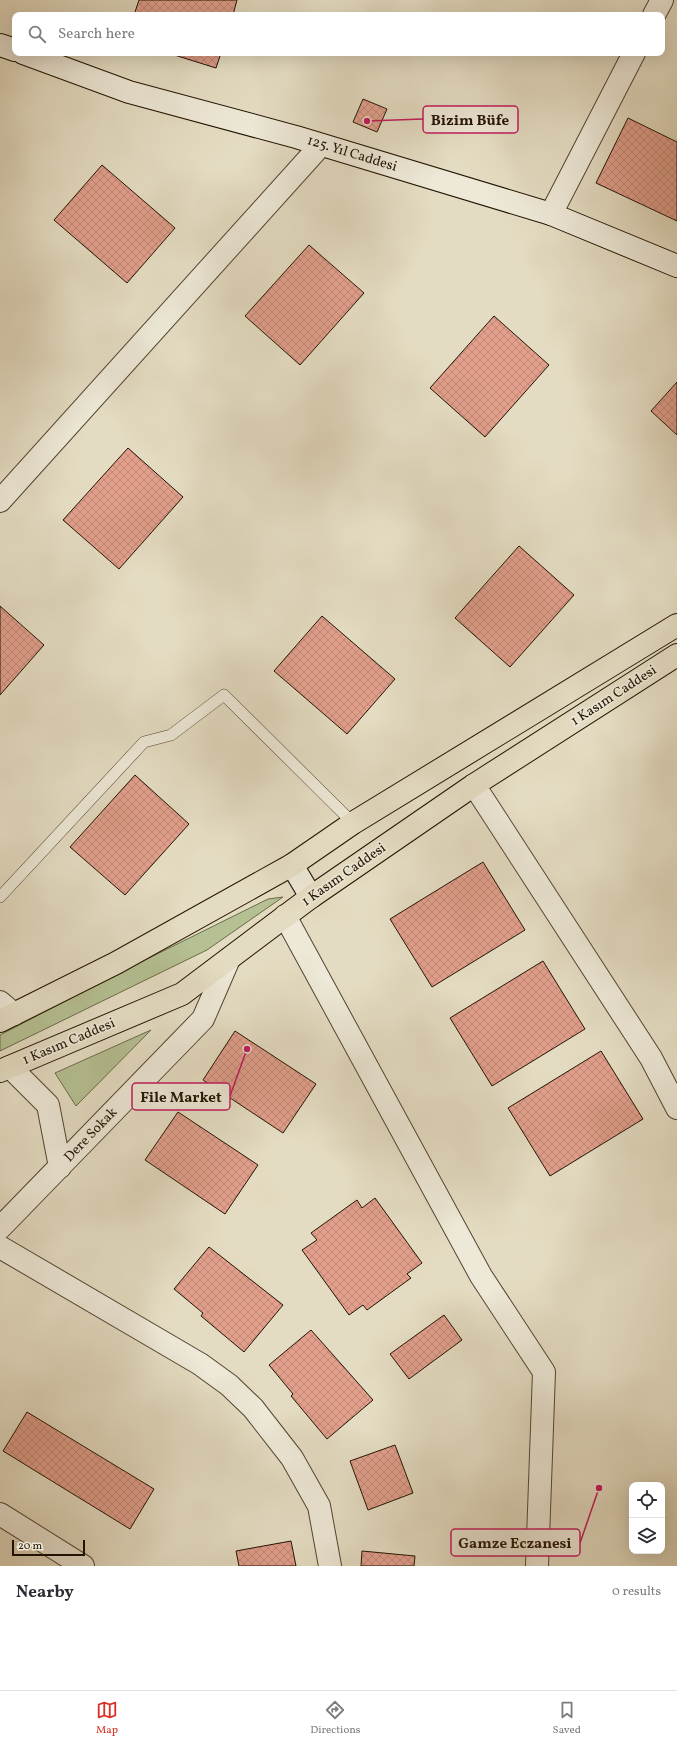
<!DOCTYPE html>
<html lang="en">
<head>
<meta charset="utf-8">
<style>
  :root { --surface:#fff; --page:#f2f2f3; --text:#2b2b33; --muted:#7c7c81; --line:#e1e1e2; --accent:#d93025 }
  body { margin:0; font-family:Vollkorn,serif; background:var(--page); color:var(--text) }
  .controls { position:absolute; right:12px; bottom:12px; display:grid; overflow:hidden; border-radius:8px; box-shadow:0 4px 16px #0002 }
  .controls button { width:36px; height:36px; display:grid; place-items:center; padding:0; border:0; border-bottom:1px solid var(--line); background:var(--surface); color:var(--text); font:20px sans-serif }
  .scale { position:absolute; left:12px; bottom:10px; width:73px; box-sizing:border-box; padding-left:4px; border:2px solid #221302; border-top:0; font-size:11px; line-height:14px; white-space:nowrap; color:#221302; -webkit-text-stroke:3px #ede8d7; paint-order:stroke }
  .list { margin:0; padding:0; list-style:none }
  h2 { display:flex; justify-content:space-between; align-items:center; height:52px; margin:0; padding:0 16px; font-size:17px }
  h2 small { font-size:13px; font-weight:400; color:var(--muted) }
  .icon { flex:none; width:22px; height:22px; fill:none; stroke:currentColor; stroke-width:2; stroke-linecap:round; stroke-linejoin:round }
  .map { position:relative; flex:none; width:677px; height:1566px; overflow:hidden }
  .search { position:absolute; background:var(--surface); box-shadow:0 4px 16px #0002; left:12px; right:12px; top:12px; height:44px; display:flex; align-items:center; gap:10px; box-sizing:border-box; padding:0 14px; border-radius:8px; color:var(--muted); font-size:15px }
  .sheet { height:124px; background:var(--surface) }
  nav { display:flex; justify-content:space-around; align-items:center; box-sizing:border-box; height:56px; border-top:1px solid var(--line); background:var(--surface); font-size:11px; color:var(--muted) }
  nav a { display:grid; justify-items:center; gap:2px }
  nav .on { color:var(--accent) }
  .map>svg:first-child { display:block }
</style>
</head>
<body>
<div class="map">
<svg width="677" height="1566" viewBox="0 0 677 1566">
  <defs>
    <pattern id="building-cross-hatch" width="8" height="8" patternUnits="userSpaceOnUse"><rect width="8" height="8" fill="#e19f8c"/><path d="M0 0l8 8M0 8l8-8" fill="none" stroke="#c18877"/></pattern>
  </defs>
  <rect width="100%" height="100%" fill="#e4dcc2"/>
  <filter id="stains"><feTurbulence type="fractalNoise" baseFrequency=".005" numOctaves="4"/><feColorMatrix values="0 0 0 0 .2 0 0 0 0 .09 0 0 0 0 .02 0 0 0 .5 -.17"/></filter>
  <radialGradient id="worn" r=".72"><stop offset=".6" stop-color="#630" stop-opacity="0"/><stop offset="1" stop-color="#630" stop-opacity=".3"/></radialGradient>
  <path fill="#b5c093" stroke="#6c6a4a" d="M283,897L207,950L0,1051V1035L149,958L268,899Z
    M151,1030L76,1106L55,1073Z"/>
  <path fill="url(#building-cross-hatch)" stroke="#221302" d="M139,0H237L233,15H134Z
    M168,53H221L216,68Z
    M363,99L387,109L377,132L353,122Z
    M628,118L677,142V221L596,183Z
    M102,165L175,228L127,283L54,220Z
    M309,245L364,293L300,365L245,316Z
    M494,316L549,365L485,437L430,388Z
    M677,382V435L651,411Z
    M128,448L183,497L119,569L63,520Z
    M519,546L574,595L510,667L455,618Z
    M0,606L44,645L0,695Z
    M322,616L395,679L347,734L274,671Z
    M135,775L189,824L125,895L70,847Z
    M483,862L525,930L432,987L390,919Z
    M543,961L585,1029L492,1086L450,1018Z
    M235,1031L316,1084L283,1133L203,1080Z
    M601,1051L643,1119L550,1176L508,1108Z
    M178,1112L258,1165L225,1214L145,1160Z
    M375,1198L422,1263L407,1274L411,1278L367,1310L363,1305L349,1315L302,1250L317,1240L311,1233L357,1200L362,1208Z
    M209,1247L283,1305L244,1352L201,1316L203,1313L174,1289Z
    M444,1315L462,1340L409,1379L390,1354Z
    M311,1330L373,1400L327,1439L291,1396L293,1394L269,1365Z
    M27,1412L154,1489L130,1529L3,1451Z
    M395,1445L413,1493L368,1510L350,1461Z
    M291,1541L296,1566H239L236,1551Z
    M362,1551L415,1556L414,1566H361Z"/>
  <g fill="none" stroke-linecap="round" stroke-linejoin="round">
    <g stroke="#524532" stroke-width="12">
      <path id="lane" d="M0,897L144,742L171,735L224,695L353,823"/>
    </g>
    <g stroke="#524532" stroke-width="24">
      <path id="street" d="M654,15L662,0
        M551,214L634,53
        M0,501L321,145
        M474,785L651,1058L677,1108
        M285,916L481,1276L544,1372L537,1566
        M0,1002L14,1014
        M10,1067L48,1105L60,1167
        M0,1228L203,1019L229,959
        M0,1247L200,1364L229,1385L253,1408L292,1458L319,1506L330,1566
        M0,1514L83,1566"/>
    </g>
    <g stroke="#221302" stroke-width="24">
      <path id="secondary" d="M0,45L15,50
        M23,53L129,92L296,137L551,214L677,266
        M292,865L311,897"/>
    </g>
    <g stroke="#221302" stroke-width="24">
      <path id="primary" d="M0,1021L116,963L292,865L353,823L677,625
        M0,1071L182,994L311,897L474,785L677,655"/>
    </g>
    <use href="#lane" stroke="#ede8d7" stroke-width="11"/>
    <use href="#street" stroke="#ede8d7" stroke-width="22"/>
    <use href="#secondary" stroke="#ede8d7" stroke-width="22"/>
    <use href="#primary" stroke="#e4dcc2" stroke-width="22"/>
  </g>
  <g text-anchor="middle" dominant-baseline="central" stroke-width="3.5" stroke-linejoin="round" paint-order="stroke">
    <g font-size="14" fill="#221302" stroke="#ede8d7">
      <text transform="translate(352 154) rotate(17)">125. Yıl Caddesi</text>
      <text transform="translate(614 696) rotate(-33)">1 Kasım Caddesi</text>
      <text transform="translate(344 875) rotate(-35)">1 Kasım Caddesi</text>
      <text transform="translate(69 1042) rotate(-23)">1 Kasım Caddesi</text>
      <text transform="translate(91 1135) rotate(-46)">Dere Sokak</text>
    </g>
  </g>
  <path fill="none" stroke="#c2185b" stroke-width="1.5" d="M367 121L423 119M247 1049L230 1096M599 1488L580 1543"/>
  <g fill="#c2185b" stroke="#ede8d7" stroke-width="1.5">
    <circle cx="367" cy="121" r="4"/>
    <circle cx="247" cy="1049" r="4"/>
    <circle cx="599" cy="1488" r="4"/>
  </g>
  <g fill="#ede8d7" stroke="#c2185b" stroke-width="1.5">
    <rect x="423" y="106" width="95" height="27" rx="4"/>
    <rect x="132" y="1083" width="98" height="27" rx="4"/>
    <rect x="451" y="1529" width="129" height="27" rx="4"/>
  </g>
  <g font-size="15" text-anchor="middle" font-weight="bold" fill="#221302">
    <text x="470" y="125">Bizim Büfe</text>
    <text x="181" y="1102">File Market</text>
    <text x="515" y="1548">Gamze Eczanesi</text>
  </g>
  <rect width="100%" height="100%" filter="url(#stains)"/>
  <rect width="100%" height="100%" fill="url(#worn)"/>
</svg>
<div class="controls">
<button><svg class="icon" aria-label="locate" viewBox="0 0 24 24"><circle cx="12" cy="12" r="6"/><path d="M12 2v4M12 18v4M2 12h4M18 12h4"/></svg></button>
<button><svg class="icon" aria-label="layers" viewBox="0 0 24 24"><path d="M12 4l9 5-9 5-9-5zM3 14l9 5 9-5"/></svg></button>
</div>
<div class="scale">20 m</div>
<div class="search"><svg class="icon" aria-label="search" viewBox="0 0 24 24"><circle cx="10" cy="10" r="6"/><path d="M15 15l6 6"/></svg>Search here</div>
</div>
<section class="sheet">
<h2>Nearby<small>0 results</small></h2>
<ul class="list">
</ul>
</section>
<nav>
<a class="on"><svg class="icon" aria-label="map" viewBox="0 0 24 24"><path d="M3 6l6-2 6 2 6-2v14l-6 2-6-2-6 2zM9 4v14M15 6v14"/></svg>Map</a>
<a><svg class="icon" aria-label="directions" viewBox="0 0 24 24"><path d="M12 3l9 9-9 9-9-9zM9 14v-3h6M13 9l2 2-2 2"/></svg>Directions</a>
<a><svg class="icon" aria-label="saved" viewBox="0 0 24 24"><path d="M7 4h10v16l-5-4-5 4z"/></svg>Saved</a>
</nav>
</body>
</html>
